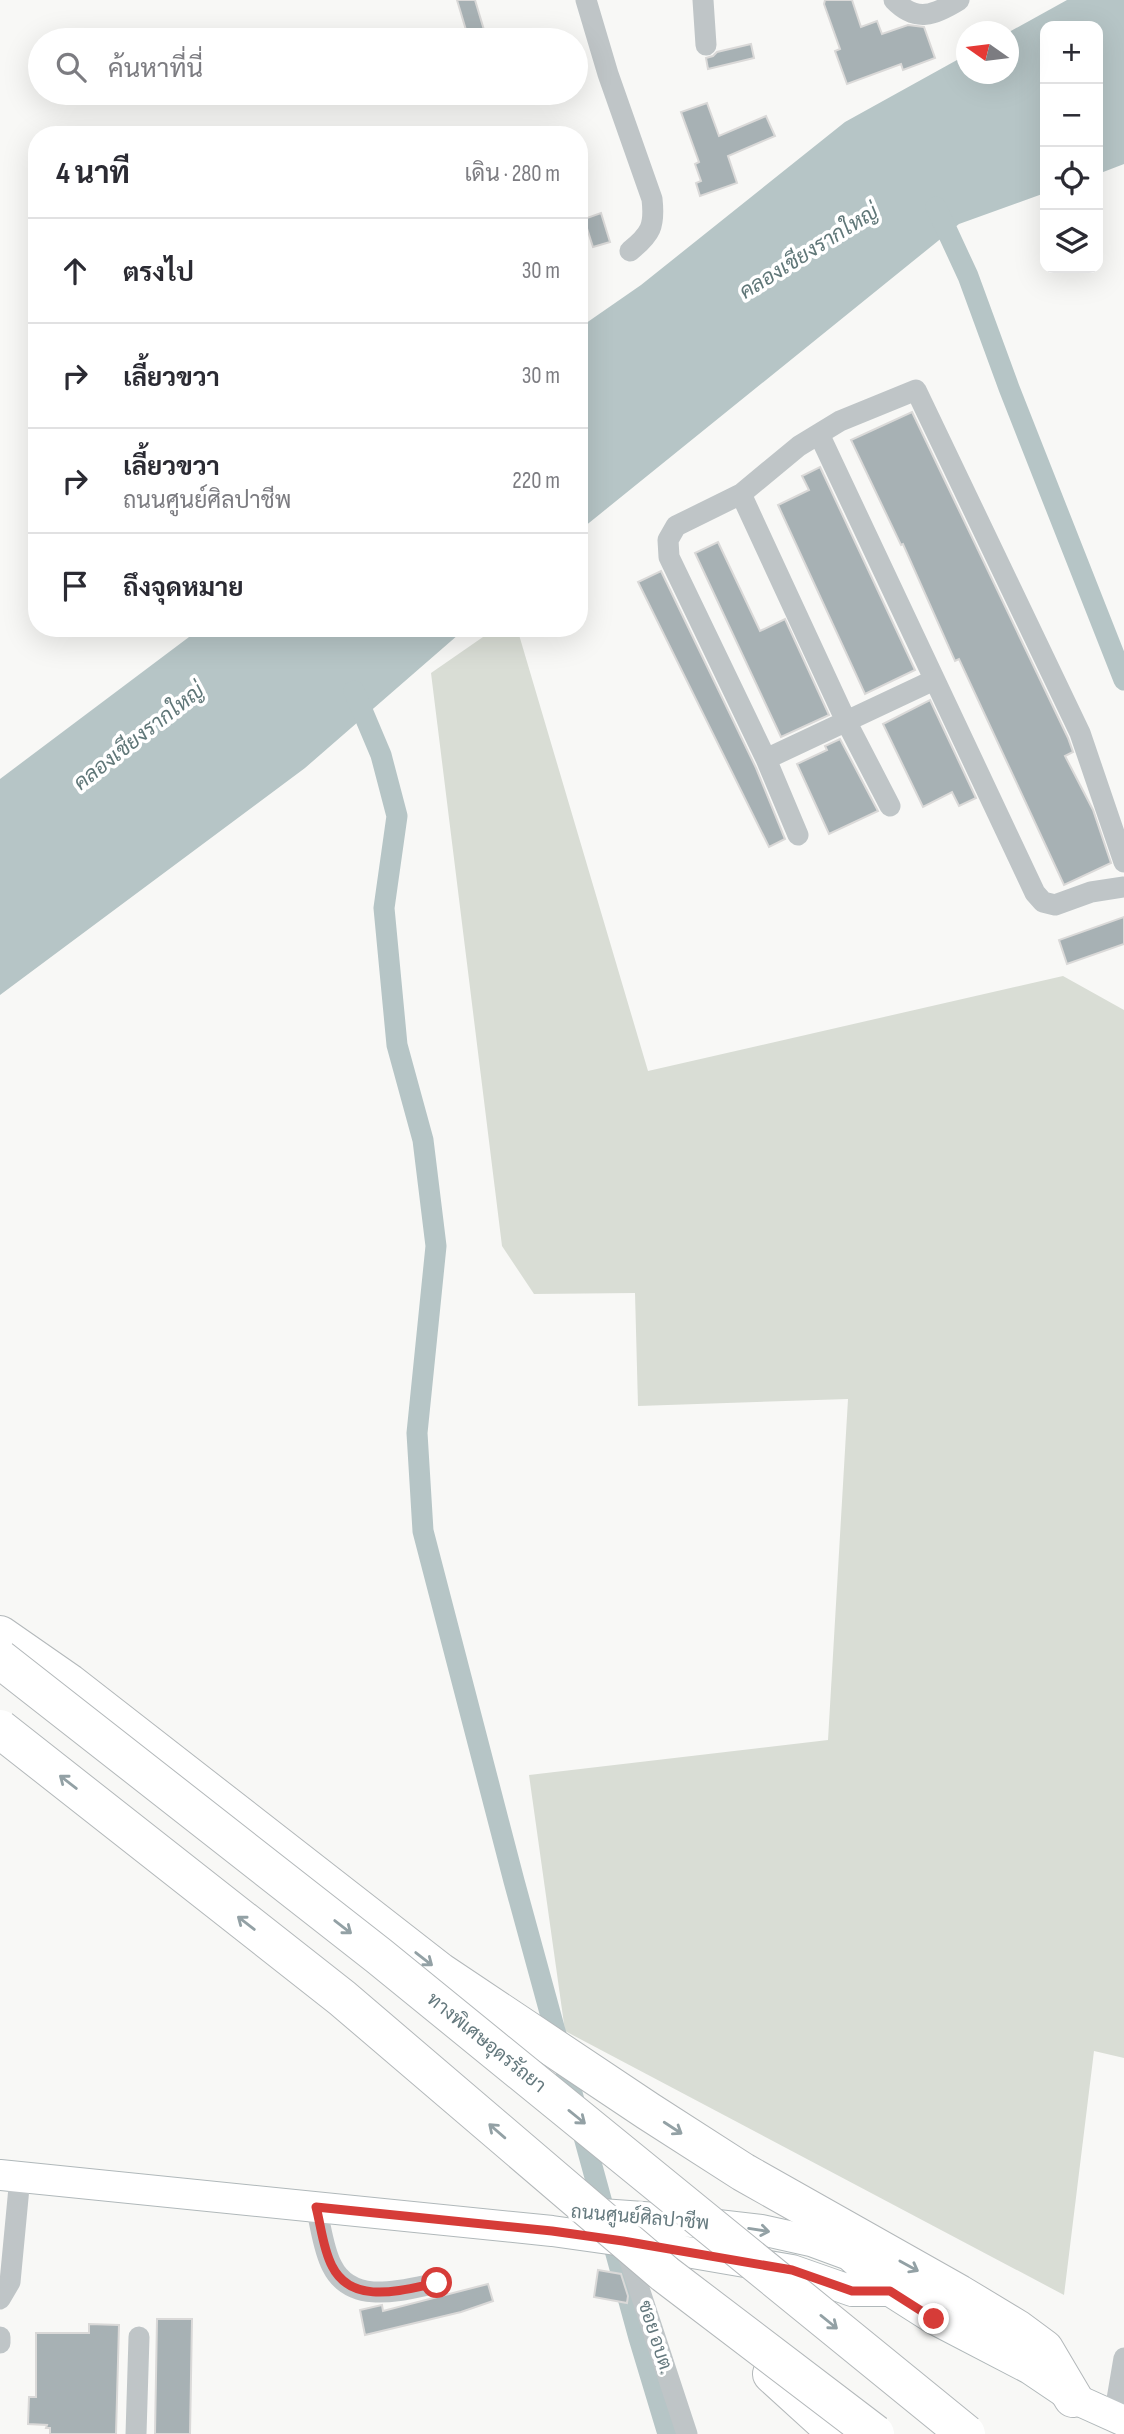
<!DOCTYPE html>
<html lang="th">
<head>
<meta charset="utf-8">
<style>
  :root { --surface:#fff; --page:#f2f2f3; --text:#2b2b33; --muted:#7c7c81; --line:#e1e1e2 }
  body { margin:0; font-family:"Sofia Sans Condensed",Sarabun,sans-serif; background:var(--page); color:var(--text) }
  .controls { position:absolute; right:21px; top:21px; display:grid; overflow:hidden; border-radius:14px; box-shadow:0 7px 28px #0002 }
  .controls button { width:63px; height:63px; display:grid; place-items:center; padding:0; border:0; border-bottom:2px solid var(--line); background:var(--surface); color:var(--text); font:35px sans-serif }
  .compass { position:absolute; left:956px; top:21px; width:63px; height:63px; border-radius:50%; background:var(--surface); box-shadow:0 7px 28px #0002; rotate:284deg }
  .stop { position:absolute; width:21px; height:21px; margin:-16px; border:5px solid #d63c38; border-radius:50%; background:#fff }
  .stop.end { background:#d63c38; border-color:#fff; box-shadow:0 2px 7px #0008 }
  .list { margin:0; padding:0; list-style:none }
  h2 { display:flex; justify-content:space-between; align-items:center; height:91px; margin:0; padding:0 28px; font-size:30px }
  h2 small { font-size:23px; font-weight:400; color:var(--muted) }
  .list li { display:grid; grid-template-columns:46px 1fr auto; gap:21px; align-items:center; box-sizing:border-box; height:105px; padding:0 28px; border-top:2px solid var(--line) }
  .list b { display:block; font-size:26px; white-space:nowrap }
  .list p { margin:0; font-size:23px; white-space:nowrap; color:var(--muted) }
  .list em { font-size:23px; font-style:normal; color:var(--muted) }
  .icon { flex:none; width:38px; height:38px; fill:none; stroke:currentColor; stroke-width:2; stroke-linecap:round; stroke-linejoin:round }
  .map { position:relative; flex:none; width:1124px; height:2434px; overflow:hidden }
  .search { position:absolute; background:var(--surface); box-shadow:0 7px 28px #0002; left:28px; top:28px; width:560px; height:77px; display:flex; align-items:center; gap:18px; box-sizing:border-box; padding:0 24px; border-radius:38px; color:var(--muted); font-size:26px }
  .panel { position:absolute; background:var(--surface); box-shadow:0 7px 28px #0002; left:28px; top:126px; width:560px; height:511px; border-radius:28px }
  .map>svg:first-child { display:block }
</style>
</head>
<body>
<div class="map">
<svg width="1124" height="2434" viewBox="0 0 1124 2434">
  <rect width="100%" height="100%" fill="#f8f8f6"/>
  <path fill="#d9ddd5" d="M496,628H517L648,1071L1063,976L1124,1010V2058L1094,2051L1064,2295L565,2031L529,1775L828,1740L848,1399L638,1406L635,1293L534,1294L502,1246L431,673Z"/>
  <path fill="#b6c5c6" d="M1067,0H1124V164L1098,174V26H1045V193L959,224L579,531V328L641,285L845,122L966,55L967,74H1009V32Z
    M201,628H466L305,768L0,995V779Z"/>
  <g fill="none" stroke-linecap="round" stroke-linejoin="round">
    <path stroke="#b6c5c6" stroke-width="21" d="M936,207L968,276L1009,388L1124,680
      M354,691L381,755L397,816L384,908L397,1045L423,1140L436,1246L417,1433L423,1531L514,1881L639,2338L668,2434"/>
  </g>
  <path fill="#a7b1b4" stroke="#dad9d8" stroke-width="2" d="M457,0H475L487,40H469Z
    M825,0H852L861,27L877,21L882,34L908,25L924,27L935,58L903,70L901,64L847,84L835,51L840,49L824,4Z
    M751,44L754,58L708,69L706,58L713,56L717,52Z
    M707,103L719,136L766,116L775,136L728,156L737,183L700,196L696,183L701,181L695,164L699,162L681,112Z
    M601,213L610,242L593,247L584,219Z
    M912,412L1068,738L1073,752L1065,756L1093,810L1111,863L1064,885L959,659L955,661L903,544L901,545L851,440Z
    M820,467L915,670L865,694L778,505L809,490L802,476Z
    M718,542L760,631L785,619L829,715L781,737L695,553Z
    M661,571L756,768L785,839L769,847L638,582Z
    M930,700L976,798L959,806L952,792L923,807L883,724Z
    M840,739L878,811L829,834L797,764L827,750L825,746Z
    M1124,917V944L1067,964L1059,940Z
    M598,2270L621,2274L628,2296L627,2303L594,2297Z
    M488,2284L493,2301L461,2312L365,2335L360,2310L382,2305L383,2311Z
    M157,2319H192L190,2434H155Z
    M89,2324L119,2325L116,2434H50V2428H46L47,2425L28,2424L29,2397H36V2333H89Z"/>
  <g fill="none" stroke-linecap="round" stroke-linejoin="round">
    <g stroke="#b0b8ba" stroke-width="32">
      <path id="secondary" d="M0,2175L552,2231L623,2241L792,2270L852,2291H890
        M587,2213L657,2218L761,2230L811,2241L849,2255L890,2291L934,2319L1030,2369L1073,2398L1124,2421"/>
    </g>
    <g stroke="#b3b8ba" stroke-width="40">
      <path id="motorway" d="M0,1635L69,1683L440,1972L648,2111L743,2172L959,2294L1017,2329L1044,2349L1073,2398
        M772,2374L838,2434"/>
    </g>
    <path stroke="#bfc5c7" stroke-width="21" d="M586,0L608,74L652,199C655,226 651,234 630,251
      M703,0L706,45
      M894,0C916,23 935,15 959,0
      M819,434L1035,893L1043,902L1055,905L1091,892L1124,887
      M741,494L846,721L890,806
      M766,759L934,680
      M798,835L766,759L669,557L668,540L676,526L741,494L799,446L840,421L916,390L1080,733L1124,862
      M316,2207C321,2226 323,2249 332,2266C352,2306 402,2290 437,2283
      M625,2246L687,2434
      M0,2299L10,2282L20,2177
      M0,2337V2343
      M1114,2417L1124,2358
      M136,2434L139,2337"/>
    <use href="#secondary" stroke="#fff" stroke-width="30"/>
    <use href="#motorway" stroke="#fff" stroke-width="38"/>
    <g stroke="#b3b8ba" stroke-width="40" stroke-linecap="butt">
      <path id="motorway-bridge" d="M0,1659L379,1956L966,2434
        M0,1729L342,1998L665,2274L875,2434"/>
    </g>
    <use href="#motorway-bridge" stroke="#fff" stroke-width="38"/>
  </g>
  <defs><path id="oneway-shaft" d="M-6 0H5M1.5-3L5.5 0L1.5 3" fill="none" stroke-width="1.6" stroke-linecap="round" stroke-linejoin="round" transform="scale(1.75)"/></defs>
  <g stroke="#93a1a5">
    <use href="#oneway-shaft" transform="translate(68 1782) rotate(-142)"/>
    <use href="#oneway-shaft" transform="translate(246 1923) rotate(-142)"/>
    <use href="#oneway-shaft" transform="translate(343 1927) rotate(38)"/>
    <use href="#oneway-shaft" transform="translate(424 1959) rotate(38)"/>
    <use href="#oneway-shaft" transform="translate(577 2117) rotate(39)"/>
    <use href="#oneway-shaft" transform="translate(673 2128) rotate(33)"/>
    <use href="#oneway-shaft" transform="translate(497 2131) rotate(-139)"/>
    <use href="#oneway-shaft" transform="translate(759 2230) rotate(9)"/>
    <use href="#oneway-shaft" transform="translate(909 2266) rotate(29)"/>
    <use href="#oneway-shaft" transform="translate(829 2322) rotate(39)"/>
  </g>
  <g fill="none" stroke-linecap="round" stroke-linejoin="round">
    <path stroke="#d63c38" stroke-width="9" d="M437,2283C402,2290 352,2306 332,2266C323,2249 321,2226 316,2207L552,2231L623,2241L792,2270L852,2291H890L934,2319"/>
  </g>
  <g text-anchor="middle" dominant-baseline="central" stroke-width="7" stroke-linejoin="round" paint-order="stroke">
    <g font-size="19" fill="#65797e" stroke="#fff">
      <text transform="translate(486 2043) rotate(39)">ทางพิเศษอุดรรัถยา</text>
      <text transform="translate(640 2218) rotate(5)">ถนนศูนย์ศิลปาชีพ</text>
      <text transform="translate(655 2337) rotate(72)">ซอย อบต.</text>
    </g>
    <g font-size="21" font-style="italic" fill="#607778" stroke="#fff">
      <text transform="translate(809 252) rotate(-32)">คลองเชียงรากใหญ่</text>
      <text transform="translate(139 737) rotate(-38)">คลองเชียงรากใหญ่</text>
    </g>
  </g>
</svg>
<div class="controls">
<button>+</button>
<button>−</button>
<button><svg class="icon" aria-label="locate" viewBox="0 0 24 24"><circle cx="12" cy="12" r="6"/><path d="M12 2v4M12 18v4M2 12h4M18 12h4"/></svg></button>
<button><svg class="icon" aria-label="layers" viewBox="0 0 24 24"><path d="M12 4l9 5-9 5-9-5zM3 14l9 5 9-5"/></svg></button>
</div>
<svg class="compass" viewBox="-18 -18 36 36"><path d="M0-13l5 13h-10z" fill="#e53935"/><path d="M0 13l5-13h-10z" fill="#7c7c81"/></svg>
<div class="stop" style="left:437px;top:2283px"></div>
<div class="stop end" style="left:934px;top:2319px"></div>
<div class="search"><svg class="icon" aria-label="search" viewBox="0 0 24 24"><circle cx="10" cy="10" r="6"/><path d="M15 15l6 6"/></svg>ค้นหาที่นี่</div>
<section class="panel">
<h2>4 นาที<small>เดิน · 280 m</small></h2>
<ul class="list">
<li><svg class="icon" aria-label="ahead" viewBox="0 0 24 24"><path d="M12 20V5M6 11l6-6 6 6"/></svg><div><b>ตรงไป</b></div><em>30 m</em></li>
<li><svg class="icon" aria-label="right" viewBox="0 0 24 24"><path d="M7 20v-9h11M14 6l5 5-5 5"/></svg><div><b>เลี้ยวขวา</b></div><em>30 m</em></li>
<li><svg class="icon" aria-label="right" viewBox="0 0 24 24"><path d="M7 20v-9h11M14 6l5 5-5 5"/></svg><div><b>เลี้ยวขวา</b><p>ถนนศูนย์ศิลปาชีพ</p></div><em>220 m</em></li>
<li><svg class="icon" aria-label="arrive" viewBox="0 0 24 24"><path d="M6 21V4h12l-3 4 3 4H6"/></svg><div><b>ถึงจุดหมาย</b></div></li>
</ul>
</section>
</div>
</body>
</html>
